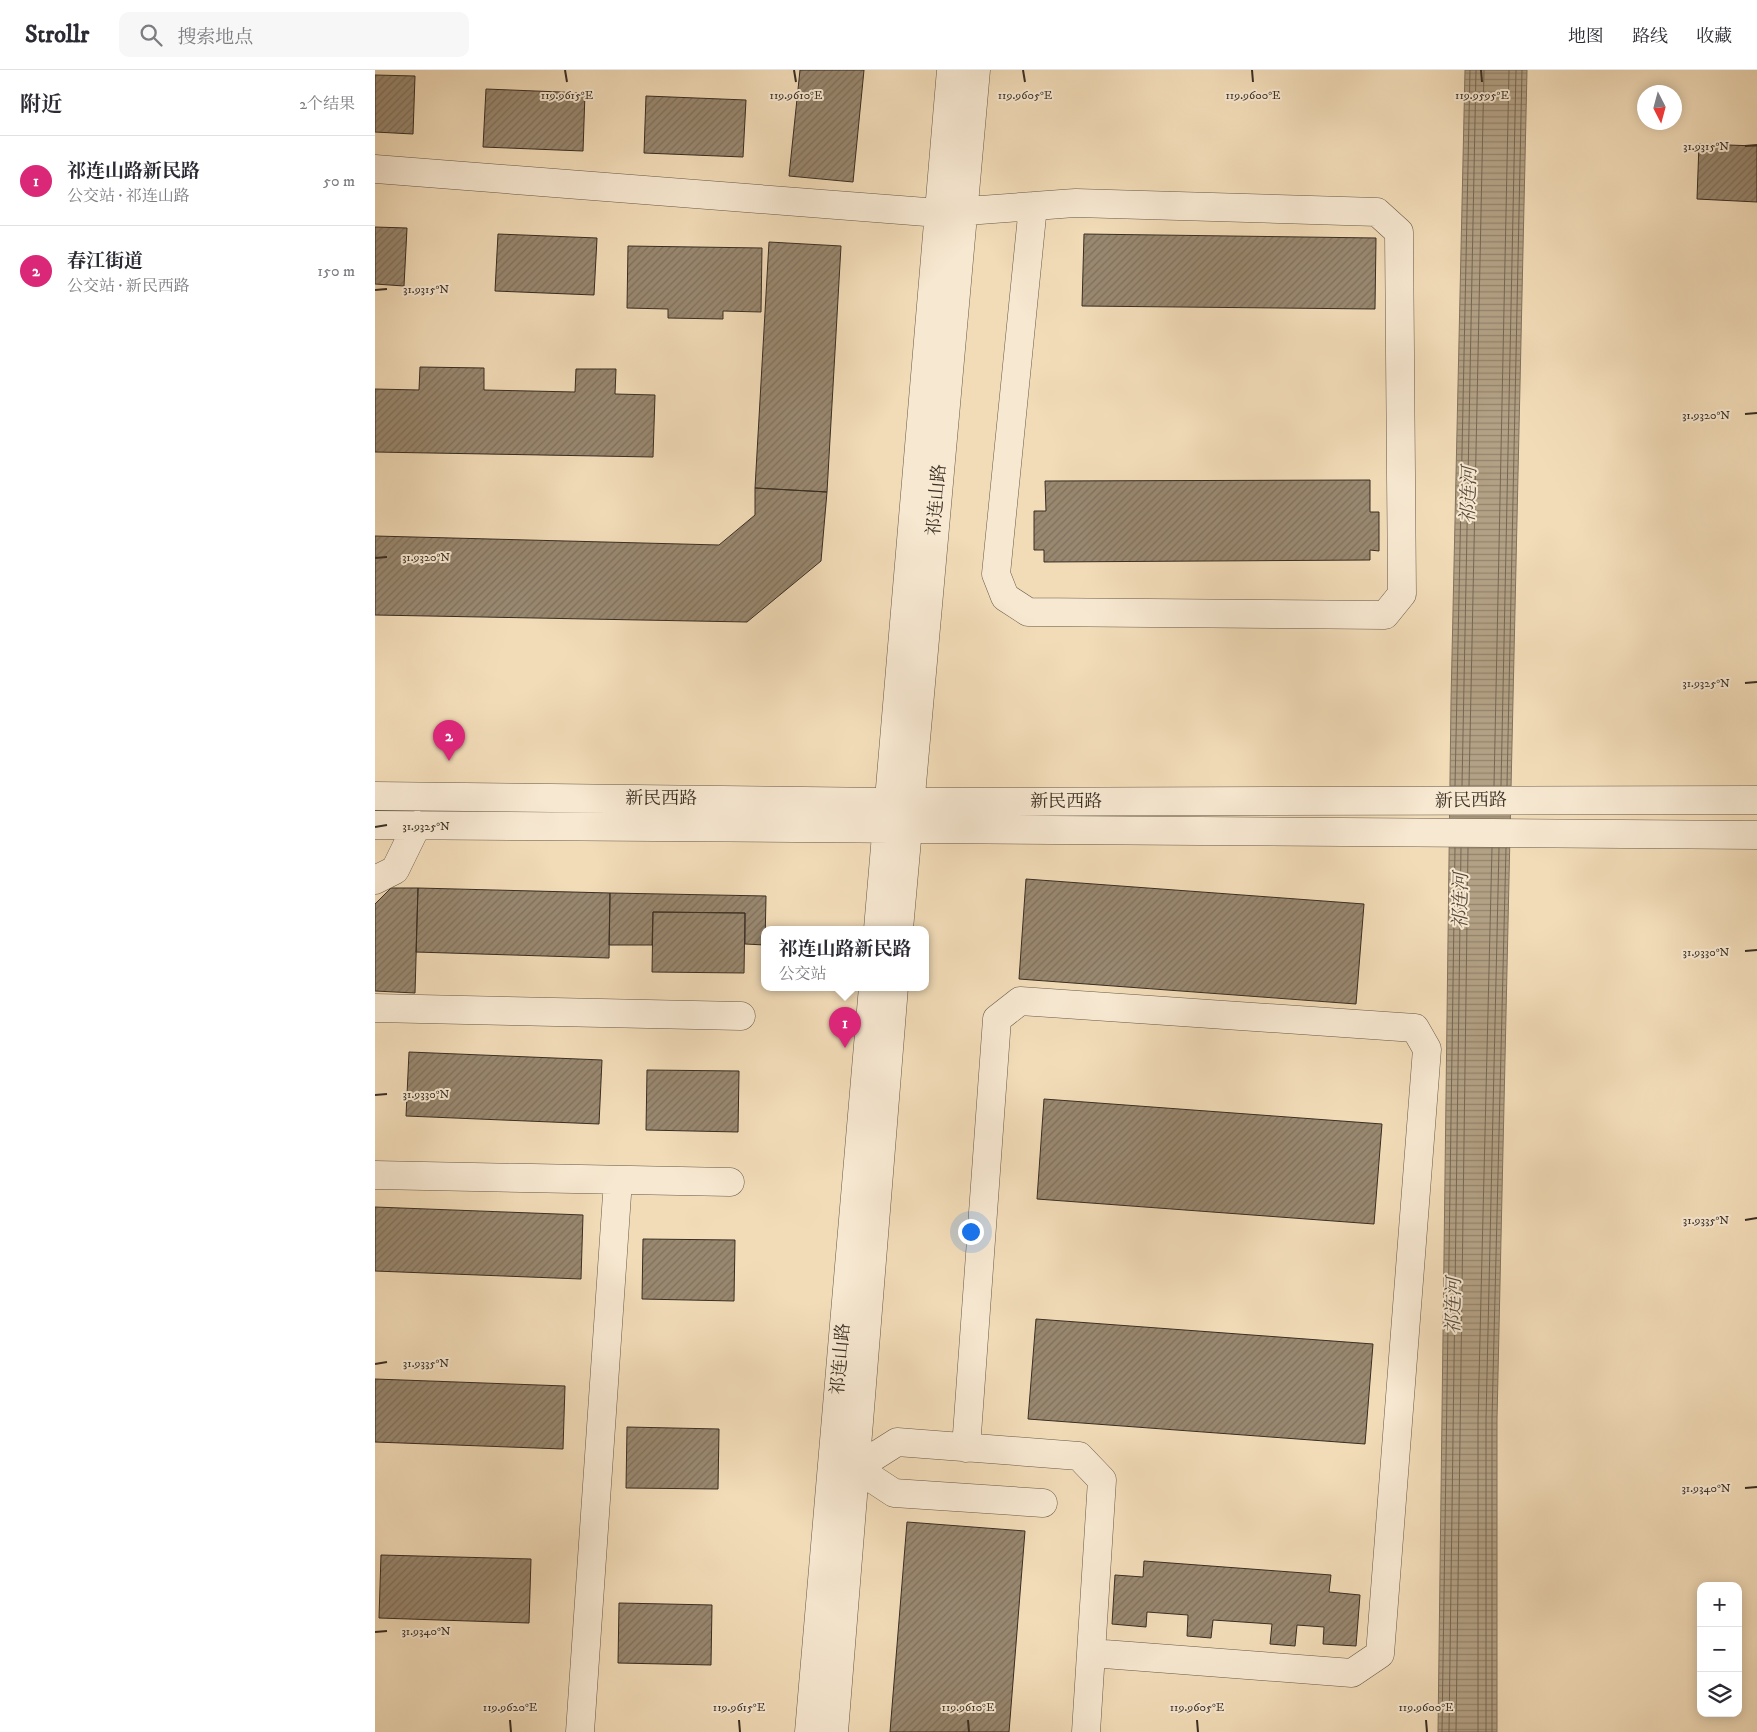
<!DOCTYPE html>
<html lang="zh">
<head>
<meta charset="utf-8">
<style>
  :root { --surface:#fff; --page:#f7f7f7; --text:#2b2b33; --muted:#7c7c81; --line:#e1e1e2; --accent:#db2777 }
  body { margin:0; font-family:"IM FELL DW Pica","Noto Serif SC",serif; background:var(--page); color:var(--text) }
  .controls { position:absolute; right:15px; bottom:15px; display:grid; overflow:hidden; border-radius:10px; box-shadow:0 2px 12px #0003 }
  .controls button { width:45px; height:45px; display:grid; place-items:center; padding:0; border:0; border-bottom:1px solid var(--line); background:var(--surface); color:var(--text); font:25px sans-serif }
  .compass { position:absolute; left:1262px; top:15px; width:45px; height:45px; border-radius:50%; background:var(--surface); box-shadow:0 2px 12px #0003; rotate:174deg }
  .you { position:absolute; left:595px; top:1161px; width:18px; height:18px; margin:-12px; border:4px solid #fff; border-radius:50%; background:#1a73e8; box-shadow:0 0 0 8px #1a73e833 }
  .badge { display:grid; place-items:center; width:32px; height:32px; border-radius:50%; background:var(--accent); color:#fff; font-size:16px; font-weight:700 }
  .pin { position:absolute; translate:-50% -41px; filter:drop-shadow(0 1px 2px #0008) }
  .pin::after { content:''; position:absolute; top:26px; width:18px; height:15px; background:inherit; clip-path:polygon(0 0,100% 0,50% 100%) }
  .popup { position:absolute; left:386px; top:856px; width:168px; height:65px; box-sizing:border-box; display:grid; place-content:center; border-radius:10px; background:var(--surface); filter:drop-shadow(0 1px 4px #0005); font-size:16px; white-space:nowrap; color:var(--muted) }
  .popup b { font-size:19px; color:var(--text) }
  .popup::after { content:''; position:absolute; left:50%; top:100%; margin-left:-10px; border:10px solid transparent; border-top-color:var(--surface) }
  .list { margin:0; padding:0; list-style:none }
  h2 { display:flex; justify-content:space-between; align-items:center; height:65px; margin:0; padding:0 20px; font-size:21px }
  h2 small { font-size:16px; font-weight:400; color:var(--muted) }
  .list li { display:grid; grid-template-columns:32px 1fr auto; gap:15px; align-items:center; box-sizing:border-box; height:90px; padding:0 20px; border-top:1px solid var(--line) }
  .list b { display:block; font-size:19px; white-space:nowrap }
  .list p { margin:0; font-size:16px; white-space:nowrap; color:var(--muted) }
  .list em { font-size:16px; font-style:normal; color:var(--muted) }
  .icon { flex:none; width:28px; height:28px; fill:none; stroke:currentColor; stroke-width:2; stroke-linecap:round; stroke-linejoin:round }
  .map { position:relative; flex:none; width:1382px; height:1662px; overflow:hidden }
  header { display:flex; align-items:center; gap:30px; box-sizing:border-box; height:70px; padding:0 25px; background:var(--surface); border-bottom:1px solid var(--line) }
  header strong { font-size:24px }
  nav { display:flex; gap:28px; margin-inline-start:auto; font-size:18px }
  .search { width:350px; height:45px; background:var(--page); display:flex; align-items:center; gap:12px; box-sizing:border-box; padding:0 18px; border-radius:10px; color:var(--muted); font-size:19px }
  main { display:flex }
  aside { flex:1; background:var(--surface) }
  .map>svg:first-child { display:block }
</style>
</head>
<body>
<header>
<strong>Strollr</strong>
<div class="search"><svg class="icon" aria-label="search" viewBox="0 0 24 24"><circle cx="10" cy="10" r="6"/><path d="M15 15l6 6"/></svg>搜索地点</div>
<nav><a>地图</a><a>路线</a><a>收藏</a></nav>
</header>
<main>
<aside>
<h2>附近<small>2个结果</small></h2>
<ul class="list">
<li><span class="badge">1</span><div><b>祁连山路新民路</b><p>公交站 · 祁连山路</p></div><em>50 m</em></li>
<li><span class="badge">2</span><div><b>春江街道</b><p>公交站 · 新民西路</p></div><em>150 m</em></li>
</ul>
</aside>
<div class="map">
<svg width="1382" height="1662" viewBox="0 0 1382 1662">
  <defs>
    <pattern id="water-rules" width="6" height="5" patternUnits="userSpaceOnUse" patternTransform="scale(1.25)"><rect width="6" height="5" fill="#b3a185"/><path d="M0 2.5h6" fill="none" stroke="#93846c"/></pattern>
    <pattern id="building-hatch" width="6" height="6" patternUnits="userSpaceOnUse" patternTransform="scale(1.25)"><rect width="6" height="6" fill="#998870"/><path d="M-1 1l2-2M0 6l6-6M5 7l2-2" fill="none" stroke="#7e705c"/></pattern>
  </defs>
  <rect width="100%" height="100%" fill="#f2dcb8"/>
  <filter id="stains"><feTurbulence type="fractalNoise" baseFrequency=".004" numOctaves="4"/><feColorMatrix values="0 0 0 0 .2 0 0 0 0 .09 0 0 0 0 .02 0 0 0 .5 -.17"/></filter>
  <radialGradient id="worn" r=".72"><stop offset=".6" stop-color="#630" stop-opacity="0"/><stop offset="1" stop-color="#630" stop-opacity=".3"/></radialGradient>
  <path fill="url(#water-rules)" stroke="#82735e" d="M1090,0H1152L1122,1349V1662H1063L1076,631Z"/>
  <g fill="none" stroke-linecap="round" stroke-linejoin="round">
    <path stroke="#766854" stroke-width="1" d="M1080,716L1095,0
      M1087,716L1101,0
      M1094,716L1109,0
      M1119,716L1134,0
      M1126,716L1141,0
      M1132,716L1147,0
      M1067,1662L1080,778
      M1074,1662L1086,778
      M1081,1662L1093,778
      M1103,1662V1349L1117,778
      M1111,1662V1349L1124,778
      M1117,1662V1349L1131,778"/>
  </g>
  <path fill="url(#building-hatch)" stroke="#392e23" d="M425,0H489L478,112L414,106Z
    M0,5L40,6L38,64L0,62Z
    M111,19L210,23L208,81L108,77Z
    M271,26L371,30L368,87L269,83Z
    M1324,74L1382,76V132L1322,129Z
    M0,157L32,158L29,216L0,214Z
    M123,164L222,168L219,225L120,221Z
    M709,164L1001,168L1000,239L707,236Z
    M394,172L466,176L452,422L380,418Z
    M253,176L387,178L386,242L348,241V249L293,248V239L252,238Z
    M45,297L109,298V320L200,322L201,299H241L240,324L280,325L278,387L0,382V319L44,320Z
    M995,410V442H1004V481L995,480V490L669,492V480H659V441H671L670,411Z
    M380,418L452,422L446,491L372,552L0,545V466L344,475L380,445Z
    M651,809L989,834L981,934L644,909Z
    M16,818H43L40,923L0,921V834Z
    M43,818L235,823L234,888L41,882Z
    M235,823L391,826L390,875L370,874V843L278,842L277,875H234Z
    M278,842L370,843L369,903L277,902Z
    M34,982L227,990L224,1054L31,1046Z
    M272,1000L364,1001L363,1062L271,1060Z
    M669,1029L1007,1054L999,1154L662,1129Z
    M0,1137L208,1145L206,1209L0,1201Z
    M268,1169L360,1170L359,1231L267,1229Z
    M661,1249L998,1274L990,1374L653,1349Z
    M0,1309L190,1316L188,1379L0,1372Z
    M252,1357L344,1359L343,1419L251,1418Z
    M532,1452L650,1461L634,1662H515Z
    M6,1485L156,1489L154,1553L4,1548Z
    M769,1491L956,1505L954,1522L985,1525L981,1576L948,1574L949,1557L922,1555L920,1576L895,1574L897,1554L838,1550L836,1568L812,1566L813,1545L772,1542L771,1557L737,1554L740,1505L768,1507Z
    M244,1533L337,1535L336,1595L243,1593Z"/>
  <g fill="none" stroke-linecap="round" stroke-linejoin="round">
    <g stroke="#675a48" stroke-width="29">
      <path id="minor" d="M0,99L564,143C609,140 655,136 701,133L1002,142L1024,162L1027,524L1010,545L653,542L630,527L621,504L658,136
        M0,726L513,732L1382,730
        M0,755L1382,765
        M0,810L20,800L42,755
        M503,859L576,0
        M524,859L601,0
        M0,938L366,946
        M0,1105L355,1112
        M591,1378L622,949L645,931L1040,958L1052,979L1005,1584L977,1603L716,1583
        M668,1433L519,1423L481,1398L522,1372L704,1386L727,1410L711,1662
        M205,1662L243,1110
        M434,1662L498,917
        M459,1662L519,917"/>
    </g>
    <use href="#minor" stroke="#f7e8d1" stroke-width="28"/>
  </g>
  <path fill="none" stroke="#392e23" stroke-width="2" d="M190,0L192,12M419,0L421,12M648,0L650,12M877,0L878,12M1106,0L1107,12M1370,76L1382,75M0,220L12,219M1370,344L1382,343M0,488L12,487M1370,613L1382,612M0,757L12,755M1370,881L1382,880M0,1025L12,1024M1370,1150L1382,1148M0,1294L12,1292M1370,1418L1382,1417M0,1562L12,1561M135,1650L136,1662M364,1650L365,1662M593,1650L594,1662M822,1650L823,1662M1051,1650L1052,1662"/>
  <g text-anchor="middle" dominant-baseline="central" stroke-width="4" stroke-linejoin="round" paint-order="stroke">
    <g font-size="18" fill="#392e23" stroke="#f7e8d1">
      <text transform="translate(562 430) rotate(-85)">祁连山路</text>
      <text x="286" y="729">新民西路</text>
      <text transform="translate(1096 731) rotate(-1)">新民西路</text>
      <text x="691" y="732">新民西路</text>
      <text transform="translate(466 1289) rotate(-85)">祁连山路</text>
    </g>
    <g font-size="19" font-style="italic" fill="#584b3c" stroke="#f7e8d1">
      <text transform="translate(1094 425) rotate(-88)">祁连河</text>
      <text transform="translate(1086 831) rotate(-89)">祁连河</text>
      <text transform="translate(1079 1236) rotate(-89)">祁连河</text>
    </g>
  </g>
  <g font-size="12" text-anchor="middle" fill="#392e23" stroke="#f7e8d1" stroke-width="4" stroke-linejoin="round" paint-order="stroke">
    <text x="192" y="29">119.9615°E</text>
    <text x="421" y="29">119.9610°E</text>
    <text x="650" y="29">119.9605°E</text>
    <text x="878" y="29">119.9600°E</text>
    <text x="1107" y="29">119.9595°E</text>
    <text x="1331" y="80">31.9315°N</text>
    <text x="51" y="223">31.9315°N</text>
    <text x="1331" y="349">31.9320°N</text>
    <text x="51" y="491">31.9320°N</text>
    <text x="1331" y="617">31.9325°N</text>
    <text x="51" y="760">31.9325°N</text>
    <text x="1331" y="886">31.9330°N</text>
    <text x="51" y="1028">31.9330°N</text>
    <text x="1331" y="1154">31.9335°N</text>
    <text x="51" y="1297">31.9335°N</text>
    <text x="1331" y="1422">31.9340°N</text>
    <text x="51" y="1565">31.9340°N</text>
    <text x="135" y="1641">119.9620°E</text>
    <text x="364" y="1641">119.9615°E</text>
    <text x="593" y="1641">119.9610°E</text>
    <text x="822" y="1641">119.9605°E</text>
    <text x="1051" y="1641">119.9600°E</text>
  </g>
  <rect width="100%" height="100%" filter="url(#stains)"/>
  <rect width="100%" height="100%" fill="url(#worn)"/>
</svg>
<div class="controls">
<button>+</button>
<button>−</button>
<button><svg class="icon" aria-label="layers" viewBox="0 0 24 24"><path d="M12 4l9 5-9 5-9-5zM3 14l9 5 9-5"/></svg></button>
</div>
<svg class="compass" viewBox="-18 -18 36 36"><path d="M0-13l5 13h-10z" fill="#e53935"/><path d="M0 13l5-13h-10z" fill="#7c7c81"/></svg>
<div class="you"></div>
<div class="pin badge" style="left:470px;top:978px">1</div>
<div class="popup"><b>祁连山路新民路</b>公交站</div>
<div class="pin badge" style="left:74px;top:691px">2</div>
</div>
</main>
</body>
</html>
